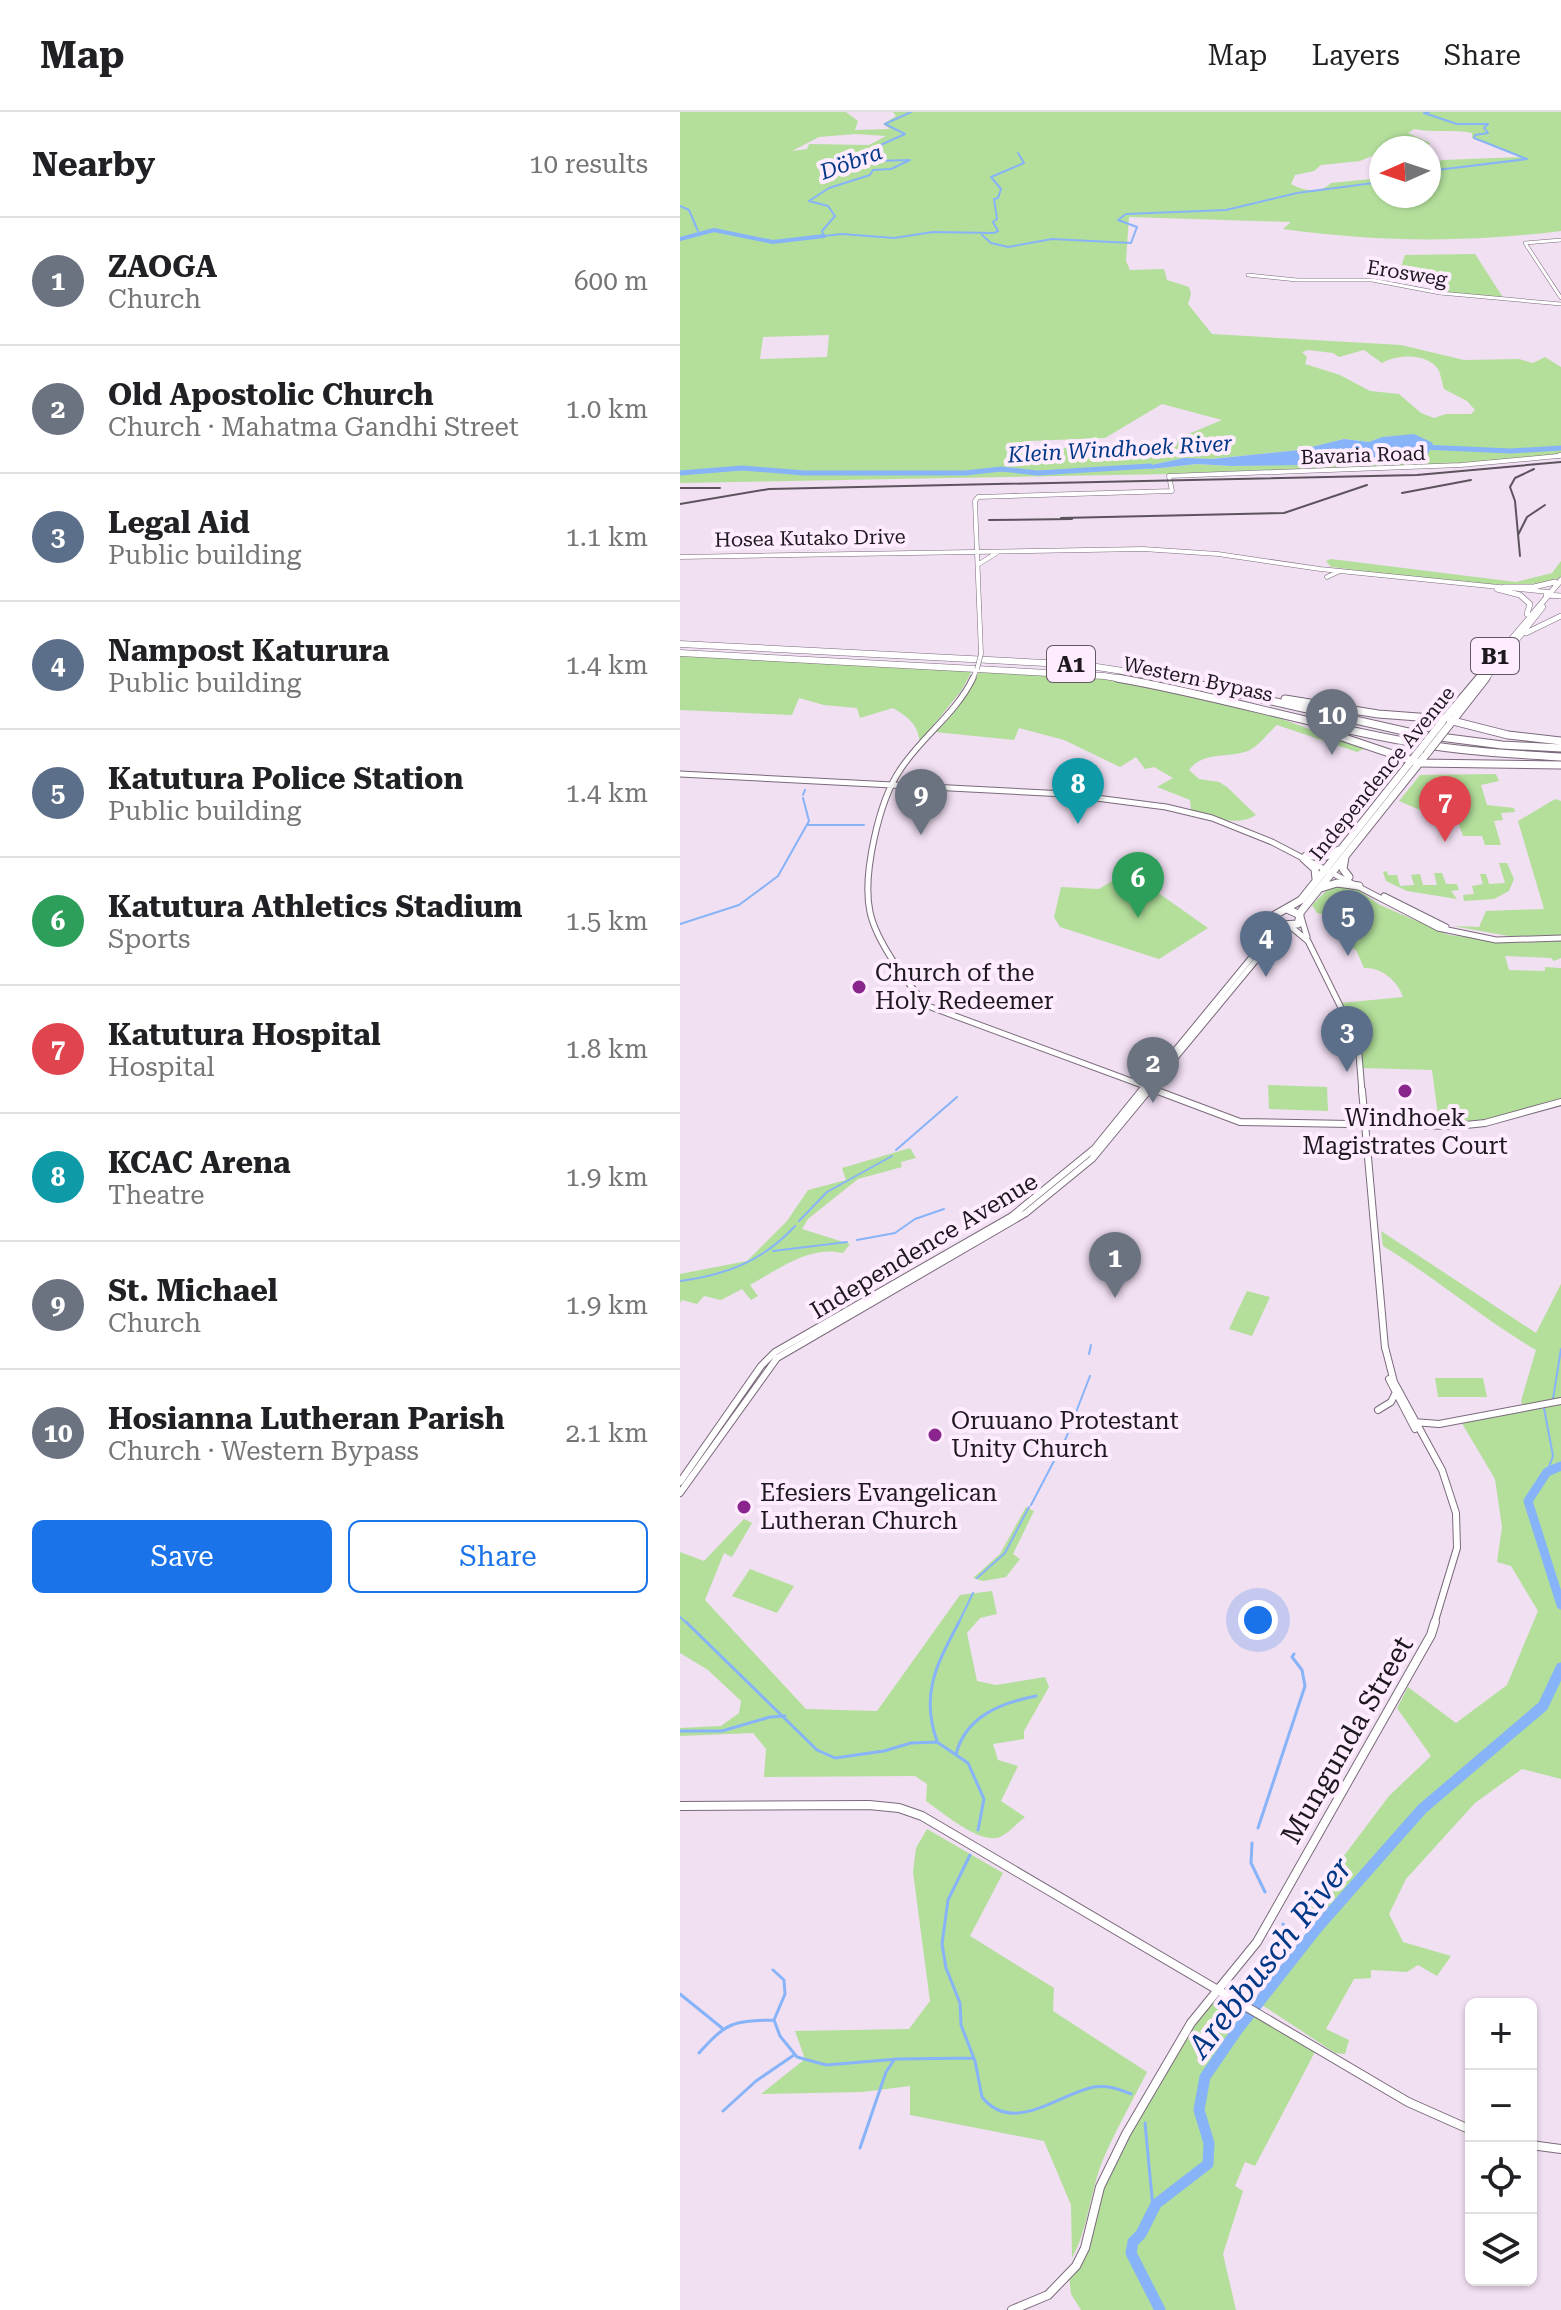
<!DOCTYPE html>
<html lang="en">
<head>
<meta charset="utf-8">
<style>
  :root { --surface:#fff; --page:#f2f2f2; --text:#202124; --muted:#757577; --line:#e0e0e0; --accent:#1a73e8 }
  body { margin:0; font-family:"Roboto Serif",serif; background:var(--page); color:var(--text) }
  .controls { position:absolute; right:24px; bottom:24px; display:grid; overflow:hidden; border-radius:12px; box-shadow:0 2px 6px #0004 }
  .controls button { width:72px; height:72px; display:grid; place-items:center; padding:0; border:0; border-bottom:2px solid var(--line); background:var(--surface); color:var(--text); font:40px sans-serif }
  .compass { position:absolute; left:689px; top:24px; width:72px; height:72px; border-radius:50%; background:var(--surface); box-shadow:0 2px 6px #0004; rotate:267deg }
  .you { position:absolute; left:578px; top:1508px; width:28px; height:28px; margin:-20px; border:6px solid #fff; border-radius:50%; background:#1a73e8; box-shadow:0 0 0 12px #1a73e833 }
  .badge { display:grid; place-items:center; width:52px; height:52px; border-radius:50%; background:var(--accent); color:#fff; font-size:26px; font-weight:700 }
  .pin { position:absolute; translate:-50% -66px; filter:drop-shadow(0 2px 4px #0008) }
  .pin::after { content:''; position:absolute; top:42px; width:28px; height:24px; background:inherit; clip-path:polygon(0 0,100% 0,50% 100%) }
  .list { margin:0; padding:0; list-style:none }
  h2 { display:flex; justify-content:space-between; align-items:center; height:104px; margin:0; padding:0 32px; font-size:34px }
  h2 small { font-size:26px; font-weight:400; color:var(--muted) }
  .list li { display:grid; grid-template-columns:52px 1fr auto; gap:24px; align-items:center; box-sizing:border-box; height:128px; padding:0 32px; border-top:2px solid var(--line) }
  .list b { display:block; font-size:30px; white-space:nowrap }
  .list p { margin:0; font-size:26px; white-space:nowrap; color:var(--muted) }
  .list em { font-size:26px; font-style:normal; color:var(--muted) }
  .actions { display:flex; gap:16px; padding:24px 32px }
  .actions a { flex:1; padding:18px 0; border:2px solid var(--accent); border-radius:12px; text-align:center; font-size:28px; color:var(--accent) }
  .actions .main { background:var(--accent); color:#fff }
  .icon { flex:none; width:44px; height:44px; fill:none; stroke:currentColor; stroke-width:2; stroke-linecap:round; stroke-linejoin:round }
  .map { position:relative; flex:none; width:881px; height:2198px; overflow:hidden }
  header { display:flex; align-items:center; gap:48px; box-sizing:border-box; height:112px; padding:0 40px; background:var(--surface); border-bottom:2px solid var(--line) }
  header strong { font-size:38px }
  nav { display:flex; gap:44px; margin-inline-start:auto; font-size:28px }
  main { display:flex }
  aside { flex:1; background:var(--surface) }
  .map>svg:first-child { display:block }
</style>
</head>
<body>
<header>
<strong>Map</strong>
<nav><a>Map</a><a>Layers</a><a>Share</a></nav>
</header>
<main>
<aside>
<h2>Nearby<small>10 results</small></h2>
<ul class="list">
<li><span class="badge" style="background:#6b7280">1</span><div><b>ZAOGA</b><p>Church</p></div><em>600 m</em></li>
<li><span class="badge" style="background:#6b7280">2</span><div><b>Old Apostolic Church</b><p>Church · Mahatma Gandhi Street</p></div><em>1.0 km</em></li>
<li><span class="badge" style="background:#5c6f8a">3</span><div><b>Legal Aid</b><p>Public building</p></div><em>1.1 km</em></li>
<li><span class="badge" style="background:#5c6f8a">4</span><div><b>Nampost Katurura</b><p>Public building</p></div><em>1.4 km</em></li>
<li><span class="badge" style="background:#5c6f8a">5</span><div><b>Katutura Police Station</b><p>Public building</p></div><em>1.4 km</em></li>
<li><span class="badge" style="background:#2e9e5b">6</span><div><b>Katutura Athletics Stadium</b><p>Sports</p></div><em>1.5 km</em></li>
<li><span class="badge" style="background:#e0444e">7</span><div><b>Katutura Hospital</b><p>Hospital</p></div><em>1.8 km</em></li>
<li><span class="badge" style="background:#0f9aa8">8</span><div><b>KCAC Arena</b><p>Theatre</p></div><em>1.9 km</em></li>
<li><span class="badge" style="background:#6b7280">9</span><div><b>St. Michael</b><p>Church</p></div><em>1.9 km</em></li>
<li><span class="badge" style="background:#6b7280">10</span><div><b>Hosianna Lutheran Parish</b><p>Church · Western Bypass</p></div><em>2.1 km</em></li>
</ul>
<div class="actions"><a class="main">Save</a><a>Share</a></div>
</aside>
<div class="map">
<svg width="881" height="2198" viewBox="0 0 881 2198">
  <rect width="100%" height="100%" fill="#f1dff2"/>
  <path fill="#b3df9b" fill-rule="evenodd" d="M0,0H166L178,9L175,18L210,17L203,12L216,4L213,0H881V119C783,131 699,130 603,117L611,110L449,105L446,149L450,158L484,157L487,168L509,175L511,182L508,192L532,222L721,233L784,248L839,247L853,251L865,245L881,255V342L793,351L489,362L0,371ZM734,17C754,21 773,17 792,21V26L842,45L762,48L749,56V84H701V66L651,71C640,82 623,79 611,72L615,63L634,59L641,53L680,49L701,40V36H747L750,31L728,21ZM175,22L206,24L189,33L129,32L127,37L112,39L139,25ZM149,223L147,245L80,247L83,225ZM628,238L653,241L659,245L684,238L702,251C717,242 747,241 758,257C761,262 762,271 764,277L787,289L795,298L791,302H766L754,306L741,301L719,282L690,279L660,263L625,252L627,245L622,240ZM482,292L542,308L477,335L450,341L448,344C416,353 417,339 392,336C375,334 364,345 348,332L350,329L425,326ZM714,324L748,342H709L635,352L550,354L517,352L471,357L463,355L504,346L531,347L619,338L664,327L689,330L702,325Z
    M795,142L824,187L757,180L770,167L719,161L725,143Z
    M651,447L836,470L872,461L881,449V465C851,485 694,460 651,455L646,449Z
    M0,543L292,559L281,579L240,630C237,611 229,606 213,596L180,606L177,596L144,593L119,586L112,603L0,598Z
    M301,558L416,565L452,571L599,606L684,637L677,640L597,613C589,620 578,635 568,639C549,646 523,639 509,658L519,667L539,670L547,675L576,703C555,716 533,704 511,698L510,688L477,675L493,666L474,655L465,657L456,645L440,655L384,628L339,616L334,628L255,620Z
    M816,662L819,669L801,673L807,693L834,696L835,700L821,701L823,708L814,709L821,733H805L802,724H783L778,710L769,711L761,689H752L759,711H752L740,698L719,689L740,663Z
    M875,687L881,689V823L834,825L773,814L799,815L806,799L864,797L838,709Z
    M819,751H827L834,767L829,779L814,787L784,789L783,783L794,782L792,774L803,772L800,762H806L809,772L825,771Z
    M452,757L473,769L467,773L528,816L479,847L380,815L374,805L381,775L419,777Z
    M707,759L708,763H717L720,774L734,773L731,763L740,762L743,773H757L754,761H762L766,772H777L779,778L771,779L777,787L727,779L706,769L703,760Z
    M652,773L675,776L700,793L769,823L837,831L881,829V846L874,849L871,846L825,844L829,858L865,859V855L881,856V987L810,1007L755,1012L752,1004L758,1003L752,958L681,956L678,930L661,891L723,885C718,869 701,855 684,856L676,838L654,825L651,804L637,801L632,793Z
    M588,973L647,975L648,999L589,997Z
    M230,1036L236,1046L221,1050L222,1055L178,1067L128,1107L122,1117L170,1132L163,1141C129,1133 99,1157 70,1173L78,1184L71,1188L62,1177L41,1188L24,1184L17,1192L2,1188L0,1191V1162L67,1149L107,1109L128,1078L166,1068L162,1056Z
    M701,1119L856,1221L881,1172V1667L842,1657L795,1691L726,1767L709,1802L723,1830L771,1844L757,1864L738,1853L727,1860L691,1858V1866L674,1867L646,1917L669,1928L665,1942L655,1941L579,1891L638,1816L621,1801L709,1684L751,1644L717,1596L728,1575L776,1611L827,1573L858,1499L831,1454L817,1450L822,1415L815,1367L780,1308L844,1296L841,1289L856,1238C803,1207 756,1166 703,1134Z
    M567,1179L590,1185L572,1224L549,1217Z
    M755,1266H803L807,1285H758Z
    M346,1395L354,1399L333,1442L340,1447L326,1465L303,1469L293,1466L320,1442Z
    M64,1407L72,1411L52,1445L44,1441L25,1488L126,1597L197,1599L280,1483L312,1479L317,1502L300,1506L287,1521L297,1569L316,1573L365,1565L369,1575L344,1619V1627L313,1632L318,1648L338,1654L321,1689L345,1705C337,1711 329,1721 320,1725C300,1733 262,1700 246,1689L247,1672L235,1664L84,1665L86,1637L73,1621L0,1624V1616L41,1614L59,1601L61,1589L28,1558L0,1541V1440L24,1449Z
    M70,1457L114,1474L97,1501L52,1484Z
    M247,1717L323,1761L290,1824L374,1876L373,1899L467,1960C452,1990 435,2019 422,2050C410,2081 408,2117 392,2146L391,2093L364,2029L230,2003V1974L182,1980L81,1982L125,1947L115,1919L229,1917L250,1889L233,1760L236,1736Z
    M538,1876L637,1936L575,2054L565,2050L555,2074L563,2079L543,2142L556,2198H401L391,2182L389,2164L396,2154L420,2075L477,1966Z"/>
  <path fill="#87b3f8" d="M734,322L753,331L748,342H709L696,346L625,353L550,354L517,352L471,357L462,355L504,346L532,347L619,338L664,327L689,330L702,325Z"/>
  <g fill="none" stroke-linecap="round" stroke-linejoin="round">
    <path stroke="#87b3f8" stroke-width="2" d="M231,0L205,12L225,22L187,39L154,47L165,50L230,48L211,57L193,58L190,63L149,76L129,89L148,94L155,104L142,119L144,124L162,122L214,126L253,120L314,121L318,119L313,110L317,107L314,87L318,86L321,77L311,65L344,51L338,41
      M749,0L744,1L777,12H808L804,16L808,21L795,23L794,26L847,47L749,59
      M0,94L9,98L18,119
      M302,123L311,131L328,135L372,127L451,131L457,115L438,108L446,102L546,98L617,81L701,70
      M123,683L125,678
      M127,713H184
      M0,812L59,793L98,764L129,709L123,686
      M216,1038L277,985
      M119,1109L147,1080L212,1044
      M177,1128L215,1121L235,1107L264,1097
      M93,1139L167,1130
      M0,1169C46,1163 83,1149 115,1114
      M409,1242L411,1233
      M873,1287L881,1237
      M864,1296L873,1344L867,1360
      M351,1393L386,1326L410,1264
      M297,1466L325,1441L349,1395
      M0,1505L8,1512
      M278,1512L293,1481"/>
    <path stroke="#87b3f8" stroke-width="3" d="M6,1510L137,1638L155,1646L204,1639L231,1631L257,1630L288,1651L304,1687L298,1718
      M0,1619H42L90,1605L105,1604
      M257,1629C240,1582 257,1552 279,1510
      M276,1642C286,1604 321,1591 356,1584
      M578,1716L625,1574L622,1558L612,1545L614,1542
      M572,1731L571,1751L585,1780
      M290,1743L268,1788L262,1832L266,1856L280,1891L281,1913L295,1949L302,1985C333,2024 380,1981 414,1975C428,1973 438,1977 451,1982
      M603,1812L617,1841
      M93,1858L104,1868L105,1882L94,1908L100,1924L117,1945L146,1953L218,1947L293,1946
      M0,1882L42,1916
      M19,1941C47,1910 52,1909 94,1908
      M43,1999L76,1969L114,1943
      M465,2011L473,2096
      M180,2036L206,1960L214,1948"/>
    <path stroke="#87b3f8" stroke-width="4" d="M0,127L34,118L93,130L144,124"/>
    <path stroke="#87b3f8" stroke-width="5" d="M742,335L831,339L881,336
      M0,361L62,356L124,361H285L321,357L358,361L470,354"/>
    <path stroke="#87b3f8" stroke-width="9" d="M881,1354L867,1360L848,1389L881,1493"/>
    <path stroke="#87b3f8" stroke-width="11" d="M480,2198L451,2141L453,2130L461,2122L476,2092L528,2052L529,2031L519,1998L525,1965L558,1917L638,1815L742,1697L863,1594L881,1556"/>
    <g stroke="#7a6a7b" stroke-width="4">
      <path id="secondary-far4" d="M881,128L845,131L881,186
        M568,163L617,168H692L760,181L881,192"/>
    </g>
    <g stroke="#7a6a7b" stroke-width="5">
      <path id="secondary-far3" d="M0,445L463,437L538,442L640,457L868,480
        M299,452L318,440
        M647,465L660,459
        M301,542L295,389L298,385L492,379L489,364L781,353L878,344
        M292,568L297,557"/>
    </g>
    <g stroke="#7a6a7b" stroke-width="7">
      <path id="secondary-far2" d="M293,566C276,602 241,625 220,658C199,689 182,763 190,800C196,829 228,873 248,894L481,980
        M0,662L385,682L486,695L532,706L592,730L758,816L816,828L881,826
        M704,784L766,815
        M621,805L627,825
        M610,814L628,829L678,930L682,980
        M461,980L590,823L594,808
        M467,980L582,841L608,815"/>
    </g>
    <g stroke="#7a6a7b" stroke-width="8">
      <path id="secondary-far1" d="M475,978L560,1010L776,1014L805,1011L881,990
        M682,978L705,1236
        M705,1235L714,1270L762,1358L776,1401L777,1436L754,1512
        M709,1267L735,1317
        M698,1298L711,1290L715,1282
        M734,1310L759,1312L881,1289
        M0,1370L81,1254L95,1240L332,1104L415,1036L462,978
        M0,1381L97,1246L346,1101L412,1047L469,978"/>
    </g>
    <g stroke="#7a6a7b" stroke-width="10">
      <path id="secondary" d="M0,1694L189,1693L219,1696L242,1704L728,1990L791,2018
        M851,2033L881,2037
        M332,2198L368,2183L396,2154L405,2136L420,2075L446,2022L511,1911L577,1830L751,1523L755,1510"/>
    </g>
    <g stroke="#7a6a7b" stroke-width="6">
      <path id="primary-far1" d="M878,344L881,343
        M824,475H854L875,470
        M817,477L840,483L850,492L847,502
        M866,483L881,484
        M846,521L881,504
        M797,568L881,468
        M805,568L863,495"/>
    </g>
    <g stroke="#7a6a7b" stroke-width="9">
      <path id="primary" d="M762,610L799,566
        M770,612L806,566
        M626,744H646L659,738
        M665,745L663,757L669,765
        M624,747L635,757L636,767
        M641,776L657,771L679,774
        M607,797L620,803L618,812L601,813L593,804L621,788L740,638
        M619,802L748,640"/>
    </g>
    <g stroke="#7a6a7b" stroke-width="7">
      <path id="highway-far1" d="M0,532L404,553L501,568
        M0,541L424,564L449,568"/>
    </g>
    <g stroke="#7a6a7b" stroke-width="9">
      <path id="highway" d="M437,566C535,583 631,613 729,630C779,639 830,642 881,645
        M490,566L737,622L822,633L881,636
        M605,587L698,602L765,607L828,623L881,629
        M635,616L739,651L881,653"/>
    </g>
    <use href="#secondary-far4" stroke="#fff" stroke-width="3"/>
    <use href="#secondary-far3" stroke="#fff" stroke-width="4"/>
    <use href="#secondary-far2" stroke="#fff" stroke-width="5"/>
    <use href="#secondary-far1" stroke="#fff" stroke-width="6"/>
    <use href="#secondary" stroke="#fff" stroke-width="8"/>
    <use href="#primary-far1" stroke="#fff" stroke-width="5"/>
    <use href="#primary" stroke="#fff" stroke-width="7"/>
    <use href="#highway-far1" stroke="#fff" stroke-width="6"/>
    <use href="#highway" stroke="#fff" stroke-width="7"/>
    <path stroke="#5c535d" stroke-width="2" d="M0,376H40
      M722,381L791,368
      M0,392L89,377L737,363L881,350
      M381,406L604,401L687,373
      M309,408L392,407
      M838,423L847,405L865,393
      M840,444L835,389L830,375L835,366L854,357"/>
    <g stroke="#7a6a7b" stroke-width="5" stroke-linecap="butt">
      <path id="secondary-bridge" d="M297,557L301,542"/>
    </g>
    <g stroke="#7a6a7b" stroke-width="9" stroke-linecap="butt">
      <path id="primary-bridge" d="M740,638L762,610
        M748,640L770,612"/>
    </g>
    <use href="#secondary-bridge" stroke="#fff" stroke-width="4"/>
    <use href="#primary-bridge" stroke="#fff" stroke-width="7"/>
  </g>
  <g fill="#89258d" stroke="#ffecff" stroke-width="3">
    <circle cx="179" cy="875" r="8"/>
    <circle cx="725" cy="979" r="8"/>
    <circle cx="255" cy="1323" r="8"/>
    <circle cx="64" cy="1395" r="8"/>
  </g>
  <g text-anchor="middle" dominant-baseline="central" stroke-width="8" stroke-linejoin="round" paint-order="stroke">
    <g font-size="20" fill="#1e181f" stroke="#ffecff">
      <text transform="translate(727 161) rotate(9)">Erosweg</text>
      <text transform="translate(683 343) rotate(-2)">Bavaria Road</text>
      <text transform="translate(130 426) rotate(-1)">Hosea Kutako Drive</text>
      <text transform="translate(518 567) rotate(12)">Western Bypass</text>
      <text transform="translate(702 661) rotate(-51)">Independence Avenue</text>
    </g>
    <g font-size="22" font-style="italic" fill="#023986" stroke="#ffecff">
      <text transform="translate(171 50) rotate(-20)">Döbra</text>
      <text transform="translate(440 337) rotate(-3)">Klein Windhoek River</text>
    </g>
    <g fill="#ffecff" stroke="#625862" stroke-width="2">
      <rect x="791" y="526" width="48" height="36" rx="6"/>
      <rect x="367" y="534" width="48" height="36" rx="6"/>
    </g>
    <g font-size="22" font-weight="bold" fill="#1e181f">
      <text x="815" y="544">B1</text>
      <text x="391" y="552">A1</text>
    </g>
    <g font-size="24" fill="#1e181f" stroke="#ffecff" text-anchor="start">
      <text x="195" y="861">Church of the<tspan x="195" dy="28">Holy Redeemer</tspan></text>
      <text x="725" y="1006" text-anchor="middle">Windhoek<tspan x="725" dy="28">Magistrates Court</tspan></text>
      <text x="271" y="1309">Oruuano Protestant<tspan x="271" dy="28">Unity Church</tspan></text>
      <text x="80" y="1381">Efesiers Evangelican<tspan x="80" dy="28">Lutheran Church</tspan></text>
    </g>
    <g font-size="24" fill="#1e181f" stroke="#ffecff">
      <text transform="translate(244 1134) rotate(-31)">Independence Avenue</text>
    </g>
    <g font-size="28" fill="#1e181f" stroke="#ffecff">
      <text transform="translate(667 1628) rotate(-60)">Mungunda Street</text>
    </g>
    <g font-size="32" font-style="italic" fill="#023986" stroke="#ffecff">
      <text transform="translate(590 1845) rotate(-52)">Arebbusch River</text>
    </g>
  </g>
</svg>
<div class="controls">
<button>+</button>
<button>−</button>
<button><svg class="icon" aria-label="locate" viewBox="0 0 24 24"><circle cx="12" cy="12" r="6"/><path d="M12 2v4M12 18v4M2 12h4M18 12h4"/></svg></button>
<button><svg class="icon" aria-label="layers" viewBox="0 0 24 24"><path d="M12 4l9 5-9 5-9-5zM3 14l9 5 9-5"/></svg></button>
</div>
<svg class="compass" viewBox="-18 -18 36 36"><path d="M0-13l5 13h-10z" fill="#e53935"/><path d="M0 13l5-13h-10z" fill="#757577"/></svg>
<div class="you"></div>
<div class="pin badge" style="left:435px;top:1186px;background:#6b7280">1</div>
<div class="pin badge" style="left:473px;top:991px;background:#6b7280">2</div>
<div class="pin badge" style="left:667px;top:960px;background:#5c6f8a">3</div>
<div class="pin badge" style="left:586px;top:865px;background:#5c6f8a">4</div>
<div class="pin badge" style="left:668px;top:844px;background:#5c6f8a">5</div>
<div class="pin badge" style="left:458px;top:806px;background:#2e9e5b">6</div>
<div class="pin badge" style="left:765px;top:730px;background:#e0444e">7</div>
<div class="pin badge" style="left:398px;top:712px;background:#0f9aa8">8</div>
<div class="pin badge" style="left:241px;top:723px;background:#6b7280">9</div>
<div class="pin badge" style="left:652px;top:643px;background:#6b7280">10</div>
</div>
</main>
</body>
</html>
